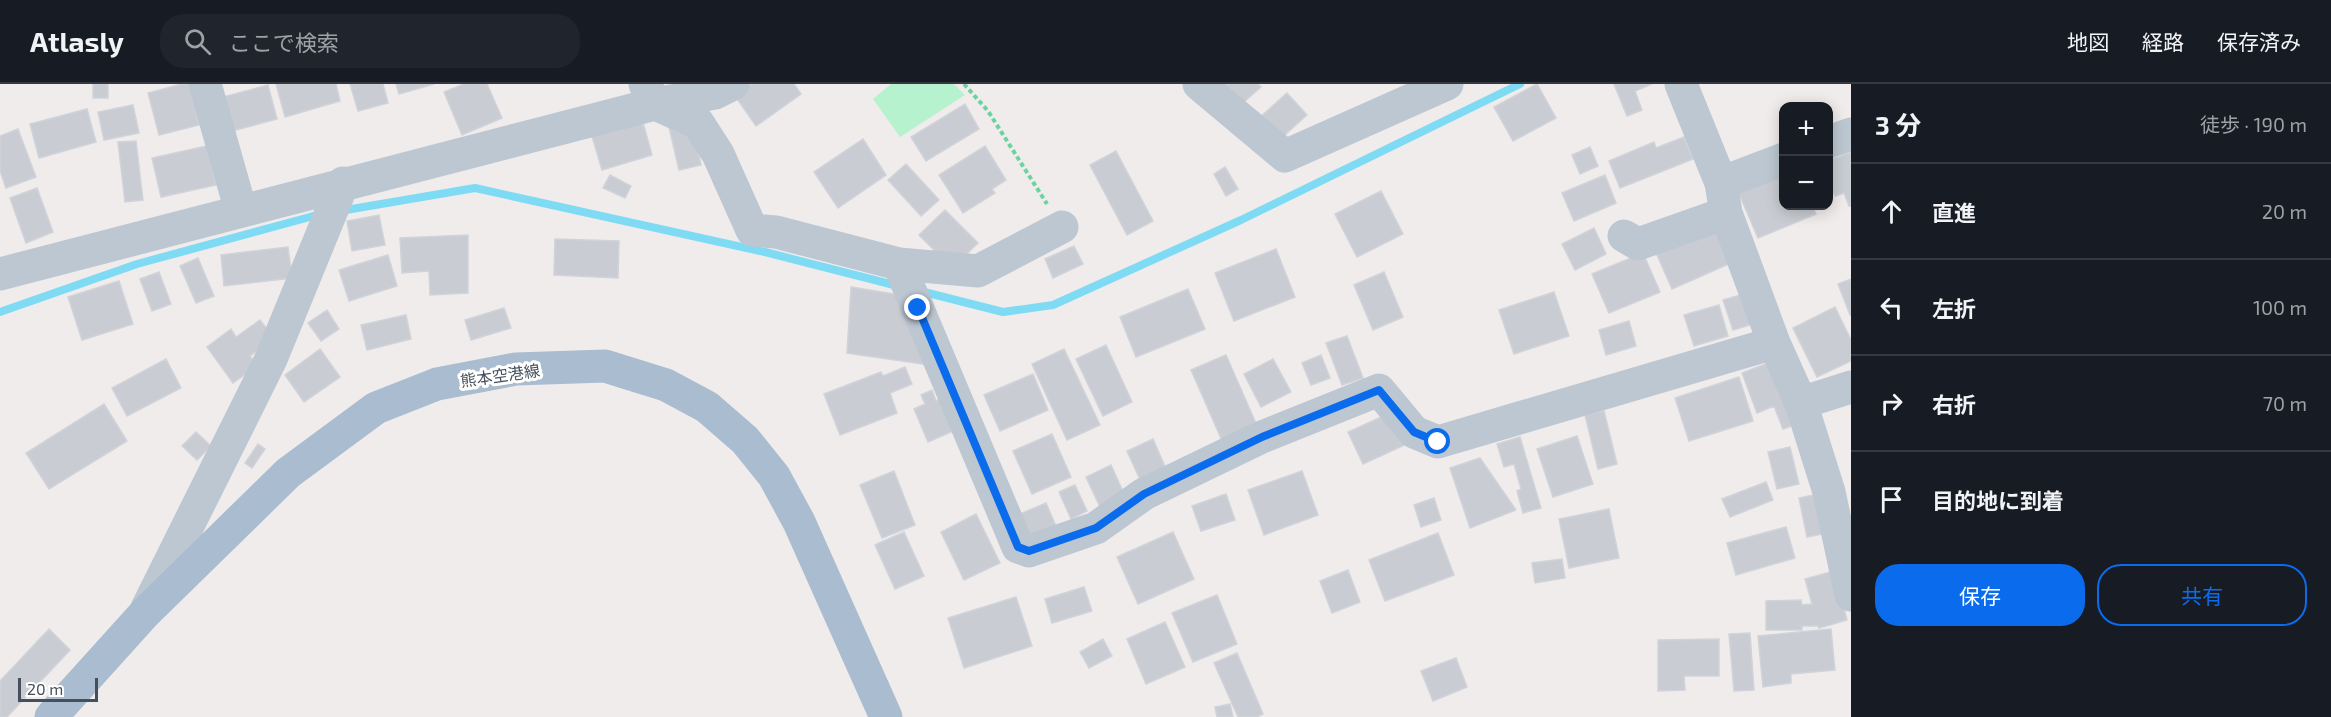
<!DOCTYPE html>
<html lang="ja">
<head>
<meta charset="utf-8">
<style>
  :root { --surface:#171b24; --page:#20242c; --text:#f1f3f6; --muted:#9ea1a6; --line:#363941; --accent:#0a6ced }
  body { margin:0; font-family:"Exo 2","Noto Sans JP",sans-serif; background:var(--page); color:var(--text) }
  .controls { position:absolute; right:18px; top:18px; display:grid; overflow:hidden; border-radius:12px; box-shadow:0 3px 15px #0003 }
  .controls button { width:54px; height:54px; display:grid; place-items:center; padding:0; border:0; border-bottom:2px solid var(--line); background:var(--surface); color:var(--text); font:30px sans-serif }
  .scale { position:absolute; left:18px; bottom:15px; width:80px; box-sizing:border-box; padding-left:6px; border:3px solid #44505c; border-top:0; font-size:16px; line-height:21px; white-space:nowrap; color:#44505c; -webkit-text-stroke:4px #fff; paint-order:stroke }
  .stop { position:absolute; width:18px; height:18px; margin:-14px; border:4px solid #0a6ced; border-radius:50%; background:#fff }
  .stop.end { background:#0a6ced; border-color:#fff; box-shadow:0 2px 6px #0008 }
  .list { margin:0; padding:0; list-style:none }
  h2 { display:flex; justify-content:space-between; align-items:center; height:78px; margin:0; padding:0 24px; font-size:26px }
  h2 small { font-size:20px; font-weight:400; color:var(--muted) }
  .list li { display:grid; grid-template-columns:39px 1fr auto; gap:18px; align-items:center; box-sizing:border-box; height:96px; padding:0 24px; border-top:2px solid var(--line) }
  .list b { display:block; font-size:22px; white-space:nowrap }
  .list em { font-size:20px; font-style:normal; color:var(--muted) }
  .actions { display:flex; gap:12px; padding:18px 24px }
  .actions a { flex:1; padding:14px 0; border:2px solid var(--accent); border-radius:24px; text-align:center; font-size:21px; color:var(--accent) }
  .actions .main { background:var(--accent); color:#fff }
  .icon { flex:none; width:33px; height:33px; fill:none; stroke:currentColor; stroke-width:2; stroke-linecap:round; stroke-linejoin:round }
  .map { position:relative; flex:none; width:1851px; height:633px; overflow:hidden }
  header { display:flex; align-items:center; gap:36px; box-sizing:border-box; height:84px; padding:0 30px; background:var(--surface); border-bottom:2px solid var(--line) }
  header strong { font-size:28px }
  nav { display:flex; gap:33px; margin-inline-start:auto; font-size:21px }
  .search { width:420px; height:54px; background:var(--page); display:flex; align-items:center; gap:15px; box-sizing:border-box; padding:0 21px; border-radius:24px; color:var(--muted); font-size:22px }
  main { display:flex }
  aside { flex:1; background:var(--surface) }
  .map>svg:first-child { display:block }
</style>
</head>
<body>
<header>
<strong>Atlasly</strong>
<div class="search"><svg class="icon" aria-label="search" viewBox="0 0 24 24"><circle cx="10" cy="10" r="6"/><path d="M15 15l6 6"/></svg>ここで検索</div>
<nav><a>地図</a><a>経路</a><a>保存済み</a></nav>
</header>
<main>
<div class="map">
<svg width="1851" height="633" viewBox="0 0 1851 633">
  <rect width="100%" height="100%" fill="#f0ecec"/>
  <path fill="#b6f2ce" d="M891,0H954L965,11L900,53L873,15Z"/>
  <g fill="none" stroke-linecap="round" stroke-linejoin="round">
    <path stroke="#7fdbf3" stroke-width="8" d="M340,127L475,104L765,168L898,202
      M920,207L1003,228L1053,221L1241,136L1520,0
      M0,228L137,180L321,130"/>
  </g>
  <path fill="#c9ccd2" stroke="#d0d3d9" stroke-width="1.5" d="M93,0H108V14H93Z
    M182,0H189L199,41L159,51L148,9Z
    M276,0H336L340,17L285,33Z
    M350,0H383L388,19L358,27Z
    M396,0H434L399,10Z
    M464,0H487L502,34L462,51L444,8Z
    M751,0H794L801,10L756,42L735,12Z
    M1214,0H1258L1261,3L1236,25Z
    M1537,0L1556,34L1513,57L1494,23Z
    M1614,0H1652L1635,7L1642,26L1627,32Z
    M268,1L277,35L232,47L223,13Z
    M1287,9L1307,31L1277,58L1257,36Z
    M965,20L979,45L926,77L911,53Z
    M133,21L139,49L104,56L98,28Z
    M87,25L96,58L39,74L30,40Z
    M642,35L652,71L602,86L591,49Z
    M692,38L701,81L679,86L669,43Z
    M18,45L36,93L6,104L0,87V52Z
    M1684,53L1693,75L1620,104L1609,77L1654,58L1656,64Z
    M863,55L886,91L838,124L814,88Z
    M136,57L143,116L125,118L118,58Z
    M207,62L216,101L161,113L152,74Z
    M985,62L1006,96L992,105L995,109L963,129L939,91Z
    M1590,63L1598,82L1580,90L1572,71Z
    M1116,67L1153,137L1127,151L1090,81Z
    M1851,68V122H1849L1844,109L1835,112L1828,97V77Z
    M906,80L939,116L921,132L888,96Z
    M1225,83L1238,105L1226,112L1214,90Z
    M1784,86V122H1812L1816,130L1758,154L1737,105Z
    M610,91L631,102L625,114L603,104Z
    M1605,91L1616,119L1574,137L1562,109Z
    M37,104L53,148L26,159L10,114Z
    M1381,107L1403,150L1357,173L1335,130Z
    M945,126L978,159L952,184L919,151Z
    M379,131L385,161L352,167L347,137Z
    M1715,138L1733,178L1672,205L1654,164Z
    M1594,144L1606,170L1575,186L1562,160Z
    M468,151V209L430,211L429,187L402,189L400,154Z
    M555,155L619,157L618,194L554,191Z
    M1074,162L1083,180L1053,194L1045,175Z
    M288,163L292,194L224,202L221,171Z
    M1276,165L1295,213L1234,237L1215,189Z
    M1643,169L1660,208L1609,229L1592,190Z
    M388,171L397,202L349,217L339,186Z
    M198,174L214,212L196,219L180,182Z
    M159,188L171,220L152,227L140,195Z
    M1384,188L1403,233L1373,246L1354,201Z
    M1851,195V231H1850L1838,200Z
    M119,197L133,240L82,256L68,213Z
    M851,203L906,212L937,282L847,269Z
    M1188,205L1205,245L1136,273L1120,233Z
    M1554,208L1569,252L1514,270L1499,226Z
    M1744,210L1753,240L1733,246L1723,216Z
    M1719,221L1728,252L1694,262L1684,231Z
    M1835,223L1851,256V277L1817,293L1793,244Z
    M504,224L511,244L471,256L465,236Z
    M327,226L339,245L321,257L308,239Z
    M406,231L411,255L367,266L361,241Z
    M260,236L274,254L250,272L257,282L233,299L207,263L231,245L236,253Z
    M1629,237L1636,262L1606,271L1599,246Z
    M1347,252L1363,294L1342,301L1326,259Z
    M1106,261L1132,318L1103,332L1076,275Z
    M320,265L340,293L304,318L285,291Z
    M1064,265L1100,341L1067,356L1032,280Z
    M1226,271L1262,353L1227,368L1191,286Z
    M1321,271L1330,294L1311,301L1302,279Z
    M166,275L181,304L127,332L112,304Z
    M1273,275L1291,308L1261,323L1244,290Z
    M1776,276L1800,339L1783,345L1774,322L1757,329L1742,289Z
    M905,283L912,300L890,309L897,329L840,351L824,310L881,288L883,292Z
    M1033,290L1048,326L1000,347L984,311Z
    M1739,293L1753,337L1689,357L1675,314Z
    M932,306L936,317L946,312L960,344L928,358L914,325L925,320L921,311Z
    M104,320L127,357L49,405L26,369Z
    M1604,327L1617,380L1598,385L1585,331Z
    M1392,328L1407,360L1363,380L1348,348Z
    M196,348L211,362L197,376L182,362Z
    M1052,350L1071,393L1032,410L1013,367Z
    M1577,352L1593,400L1553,413L1537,365Z
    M1520,353L1541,424L1523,429L1517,407L1521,405L1514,380L1504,383L1497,360Z
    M1153,355L1169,392L1144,404L1127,367Z
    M258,360L265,365L252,384L245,379Z
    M1790,363L1799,400L1777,405L1768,368Z
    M1480,374L1516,426L1470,444L1450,384Z
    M1111,381L1126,414L1101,425L1086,393Z
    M894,387L915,441L882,454L860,401Z
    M1302,387L1318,431L1264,451L1248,406Z
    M1766,398L1773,416L1730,433L1722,415Z
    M1075,401L1087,427L1071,435L1059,408Z
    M1824,409L1832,448L1807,453L1799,414Z
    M1226,410L1235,436L1201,447L1192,422Z
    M1434,414L1441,436L1421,443L1414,421Z
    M1046,419L1056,442L1030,453L1020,430Z
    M1609,425L1619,474L1569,484L1559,435Z
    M976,430L1000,479L964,496L941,448Z
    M1786,443L1795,474L1736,491L1727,459Z
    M904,448L924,492L895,505L875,461Z
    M1173,448L1194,495L1138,520L1117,473Z
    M1438,449L1454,491L1385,517L1369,476Z
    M1562,475L1565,494L1535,499L1532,479Z
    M1348,486L1360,518L1332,529L1320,497Z
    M1834,487L1847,536L1819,544L1818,542H1802V546H1766V517L1801,516L1802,521L1812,520L1805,495Z
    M1084,503L1092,527L1052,539L1045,515Z
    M1217,511L1237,560L1193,578L1172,529Z
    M1016,513L1032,562L964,584L948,534Z
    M1165,538L1185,583L1146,600L1127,555Z
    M49,545L70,566L7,633H0V597Z
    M1831,545L1835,586L1791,590V599L1763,603L1758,552Z
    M1750,549L1754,606L1734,607L1729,550Z
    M1103,555L1112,572L1089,584L1080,568Z
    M1719,555V592H1684L1685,606L1658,607V556Z
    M1237,569L1263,630L1257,633H1238L1214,579Z
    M1456,574L1467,603L1433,617L1421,587Z
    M1230,620L1233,633H1217L1215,623Z"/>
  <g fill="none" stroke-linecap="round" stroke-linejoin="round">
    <path stroke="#6cd3a0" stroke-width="4" stroke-dasharray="4.5 3" stroke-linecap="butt" d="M964,0L988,27L1047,120"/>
    <path stroke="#bcc7d1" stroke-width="33" d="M205,0L241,127
      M645,0L655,20L698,39L718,70L752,146L776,148L899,180L1018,463L1029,467L1096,444L1144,410L1262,353L1379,306L1414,348L1438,358L1774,259
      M1199,0L1285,72L1447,0
      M1681,0L1721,99L1726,129L1774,259L1801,319L1829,408L1851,511
      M1828,58L1851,50
      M1721,99L1784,75
      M1624,152L1638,160L1726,129
      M899,180L978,187L1062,143
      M0,190L655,20L715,9L733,0
      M1801,319L1851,303
      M147,524L271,275L343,99"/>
    <path stroke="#aabccf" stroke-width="33" d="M51,633L145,529L288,389L376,324L437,300L516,285L605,282L666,301L707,323L745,356L774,392L799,438L886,633"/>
  </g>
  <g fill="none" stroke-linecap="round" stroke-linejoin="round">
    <path stroke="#0a6ced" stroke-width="8" d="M918,224L1018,463L1029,467L1096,444L1144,410L1262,353L1379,306L1414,348L1438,358"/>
  </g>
  <g text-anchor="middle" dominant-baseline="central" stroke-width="6" stroke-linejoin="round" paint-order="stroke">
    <g font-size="16" fill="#44505c" stroke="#fff">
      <text transform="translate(500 291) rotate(-8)">熊本空港線</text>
    </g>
  </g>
</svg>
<div class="controls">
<button>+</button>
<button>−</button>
</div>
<div class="scale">20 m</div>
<div class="stop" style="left:1438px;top:358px"></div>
<div class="stop end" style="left:918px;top:224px"></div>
</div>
<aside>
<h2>3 分<small>徒歩 · 190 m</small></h2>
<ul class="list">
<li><svg class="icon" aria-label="ahead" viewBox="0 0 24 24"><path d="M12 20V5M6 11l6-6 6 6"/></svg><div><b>直進</b></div><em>20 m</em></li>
<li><svg class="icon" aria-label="left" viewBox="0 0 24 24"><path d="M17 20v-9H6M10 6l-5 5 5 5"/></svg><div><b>左折</b></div><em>100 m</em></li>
<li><svg class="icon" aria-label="right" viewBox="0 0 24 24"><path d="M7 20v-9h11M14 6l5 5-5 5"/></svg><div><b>右折</b></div><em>70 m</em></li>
<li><svg class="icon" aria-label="arrive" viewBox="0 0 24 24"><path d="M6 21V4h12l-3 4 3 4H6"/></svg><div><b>目的地に到着</b></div></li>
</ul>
<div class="actions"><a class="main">保存</a><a>共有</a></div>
</aside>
</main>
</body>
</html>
